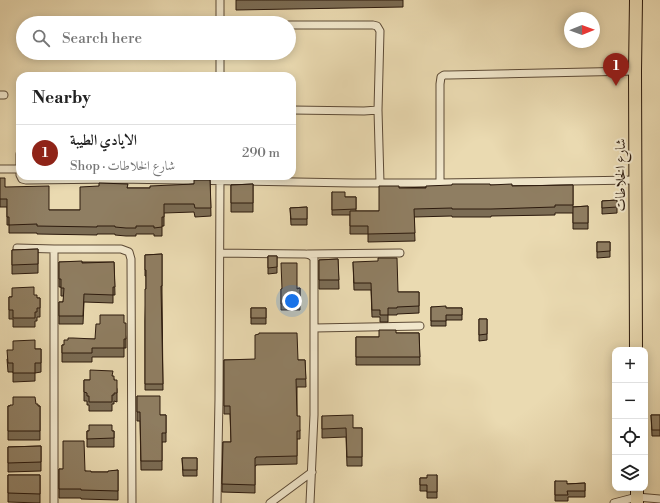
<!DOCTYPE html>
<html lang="en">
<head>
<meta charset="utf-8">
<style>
  :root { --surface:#fff; --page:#f6f6f6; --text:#222; --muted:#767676; --line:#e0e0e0; --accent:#8f2418 }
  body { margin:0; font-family:"Libre Bodoni",Amiri,serif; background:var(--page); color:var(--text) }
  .controls { position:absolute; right:12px; bottom:12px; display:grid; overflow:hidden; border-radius:8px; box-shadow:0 2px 10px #0003 }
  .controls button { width:36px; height:36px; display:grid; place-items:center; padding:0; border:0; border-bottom:1px solid var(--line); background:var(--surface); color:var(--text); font:20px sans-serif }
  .compass { position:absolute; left:564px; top:12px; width:36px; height:36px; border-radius:50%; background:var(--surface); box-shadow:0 2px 10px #0003; rotate:89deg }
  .you { position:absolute; left:292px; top:301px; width:14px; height:14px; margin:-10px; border:3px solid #fff; border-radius:50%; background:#1a73e8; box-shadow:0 0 0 6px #1a73e833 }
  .badge { display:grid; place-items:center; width:26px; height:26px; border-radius:50%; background:var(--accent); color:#fff; font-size:13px; font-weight:700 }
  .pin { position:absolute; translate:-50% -33px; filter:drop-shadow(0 1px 2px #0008) }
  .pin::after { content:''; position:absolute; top:21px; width:14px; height:12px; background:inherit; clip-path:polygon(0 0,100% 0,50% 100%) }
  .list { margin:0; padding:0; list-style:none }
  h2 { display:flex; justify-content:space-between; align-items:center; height:52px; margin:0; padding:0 16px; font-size:17px }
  h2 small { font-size:13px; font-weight:400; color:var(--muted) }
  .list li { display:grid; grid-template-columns:26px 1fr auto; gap:12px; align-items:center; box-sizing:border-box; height:56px; padding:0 16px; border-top:1px solid var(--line) }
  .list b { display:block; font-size:15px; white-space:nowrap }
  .list p { margin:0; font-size:13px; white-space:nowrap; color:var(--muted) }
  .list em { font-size:13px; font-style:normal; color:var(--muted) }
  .icon { flex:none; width:22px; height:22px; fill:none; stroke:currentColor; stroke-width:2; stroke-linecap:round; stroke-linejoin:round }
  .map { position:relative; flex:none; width:660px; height:503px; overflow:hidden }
  .search { position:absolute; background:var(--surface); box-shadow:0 2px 10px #0003; left:16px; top:16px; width:280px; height:44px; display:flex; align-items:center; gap:10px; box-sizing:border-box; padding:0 14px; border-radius:22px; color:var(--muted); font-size:15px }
  .panel { position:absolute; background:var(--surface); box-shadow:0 2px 10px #0003; left:16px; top:72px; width:280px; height:108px; border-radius:12px }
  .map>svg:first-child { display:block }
</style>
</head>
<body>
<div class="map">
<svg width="660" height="503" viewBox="0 0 660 503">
  <rect width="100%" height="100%" fill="#eadab1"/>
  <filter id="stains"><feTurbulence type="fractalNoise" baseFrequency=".005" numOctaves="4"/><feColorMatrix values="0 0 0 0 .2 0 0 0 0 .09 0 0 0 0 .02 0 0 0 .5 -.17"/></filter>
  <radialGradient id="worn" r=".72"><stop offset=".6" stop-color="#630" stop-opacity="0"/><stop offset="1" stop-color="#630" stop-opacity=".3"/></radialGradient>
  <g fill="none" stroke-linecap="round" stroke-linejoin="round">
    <g stroke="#5c4a36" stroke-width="9">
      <path id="minor" d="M220,23V0
        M289,25H373L377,26L380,31L378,110L380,183
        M220,76V53
        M0,95H4
        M292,110L364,111L378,110
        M20,154V175L22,179L26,180L118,179L353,183H440L636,180
        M0,169H20
        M440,183V84L441,77L444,75H449L635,71
        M17,248L54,249H121L129,252L131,259L132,503
        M54,249V503
        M220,253L305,254C309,254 312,255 314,259V415L310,503
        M308,254L400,253
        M315,328L420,326
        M217,503L219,399L220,176
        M270,503L312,472
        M614,503L637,497L660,499"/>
    </g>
    <g stroke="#2c1a0d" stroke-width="14">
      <path id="primary" d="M636,350L635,71L636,0
        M637,503V488"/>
    </g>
    <use href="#minor" stroke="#f1e7cc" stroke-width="7"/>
    <use href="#primary" stroke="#eadab1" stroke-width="12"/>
  </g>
  <path fill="#7b6c54" stroke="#2c1a0d" d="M236,0H403V7L236,10Z
    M0,178L5,187L49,210H80L127,188H150L194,184L210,180L211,216L195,217L194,212L164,213V226H162V236H154V234H136V236H126L115,235V234H97V235L37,234V233H9V225H7V207H0Z
    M253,184V212H231V185Z
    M490,185L512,186L573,185V207L588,206V229H573V213H555V215L491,216V217H452V216L414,217L415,241L368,242V234H350V215H332V192L345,197H356V211H379L399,188Z
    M617,200V213L602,214V201Z
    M307,207V225H291L290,208Z
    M597,242H610V257L597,258Z
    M38,249V273L12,274V250Z
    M162,254V292L163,390H145V321L146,289V276H145V255Z
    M268,256H277V273L268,274Z
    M338,259L339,289H319V260Z
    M59,262H114L115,295H113V303L84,302L83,324H59V302H63L64,296H61V287H59Z
    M353,262L398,292H419V313L397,314V315H388V322H380V317H372L371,290H354Z
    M300,288V310H281V289Z
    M34,295L37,298H40V317H37V321H35V327H13V319H9V297Z
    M431,307L446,308H462V320H446V326H431Z
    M251,308H266V324H251Z
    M479,319H487V340L479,341Z
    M124,323L126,339V348H124V357H92V362H62V345H64L68,340L95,339Z
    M396,333H419L420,365H356V337H379Z
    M35,349H41V372L35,373V381L13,382V372H8L7,359Z
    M224,360H305L306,387H297V416L300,431V439H297V464L256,465V466H255V493L222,492L223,442H231L230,414H224Z
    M113,376L117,389V402L114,401V404H112V411H89V405H87V401H84V380H90Z
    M137,396L160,415H166V442H162V470H141L140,421H137Z
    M36,404L38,406H40V440H8V406Z
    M651,415H660V436H652Z
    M322,416L353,428H362V466H347L346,437L322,438Z
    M87,431H114V447H87Z
    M41,446V471L8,472V447Z
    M182,458H197V476H183Z
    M59,469L85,471L91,472H108L118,470V500L81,499V498H59Z
    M8,475H40V503L8,502Z
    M437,475V498H427V491H420V478H427Z
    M555,481L567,484L585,483V497H568V501H555Z"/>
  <path fill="#8f7e62" stroke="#2c1a0d" d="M0,178H5V187L49,186V210H80V187L99,186V183L128,184L127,188H150V186L194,184V180H210L211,208H195L194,204H164V217H162V227L154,228V226H136V228H126L115,227V226H97V227L37,226V224L9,225V217H7V199H0Z
    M253,184V203H231V185Z
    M452,184H490V185L512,184V186L573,185V205H555V207L491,209H452V208L414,209L415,233L368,234V226H350V211H379V186H399V188H426V186L452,185Z
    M332,192H345V197H356V209L332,210Z
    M617,200V207L602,208V201Z
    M588,206V223H573V207Z
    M307,207V219H291L290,208Z
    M597,242H610V251L597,252Z
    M38,249V264L12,265V250Z
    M162,254V286H161L163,384H145V289H146V270H145V255Z
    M268,256H277V267L268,268Z
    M378,258H397L398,292H419V306L397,307V308H388V315H380V310H372L371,283H354L353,262L378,261Z
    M338,259L339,280H319V260Z
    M82,261V263L114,262L115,287H113V295L84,294L83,316H59V302H63L64,288H61V279H59V262Z
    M281,263H297V289L300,288V304H281V289H282Z
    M34,287V295H37V298H40V308H37V312H35V318H13V310H9V297H12V288Z
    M446,306V308H462V315H446V321H431V307Z
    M251,308H266V318H251Z
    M100,315H124V323H126V339H124V348H92V353H62V345H64V340H68V338H73L95,339L96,324H100Z
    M479,319H487V334L479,335Z
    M379,330H396V333H419L420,357H356V337H379Z
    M259,333H297L298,360H305L306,379H296L297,416H300V431H297V456L256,457V458H255V485L222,484L223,442H231L230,406H224V360L255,359V335L259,334Z
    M35,340V349H41V363H35V373H13V363H8L7,350H13V341Z
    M90,370L113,371L112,376H114V380H117V393H114V395H112V402H89V396H87V393L84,392V380H90Z
    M137,396H160V415H166V433H162V461H141L140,412H137Z
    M13,397H35L36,404H38V406H40V431H8V406H10V405H13Z
    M353,415V428H362V457H347L346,428L322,429V416Z
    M651,415H660V430H652Z
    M89,425H112V431H114V438L87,439V431H89Z
    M63,441H84L85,471H91V472H108V471L118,470V491L81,490V489H59V469H63Z
    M41,446V462L8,463V447Z
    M182,458H197V470H183Z
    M8,475H40V494L8,493Z
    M427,475H437V492H427V485H420V478H427Z
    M555,481H567V484L585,483V491H567L568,495H555Z"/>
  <g text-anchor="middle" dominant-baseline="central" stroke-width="4" stroke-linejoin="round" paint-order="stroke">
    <g font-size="14" fill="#2c1a0d" stroke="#f1e7cc">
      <text transform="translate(621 175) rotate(-90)">شارع الخلاطات</text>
    </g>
  </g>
  <rect width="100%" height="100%" filter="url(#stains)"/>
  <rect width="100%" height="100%" fill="url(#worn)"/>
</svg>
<div class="controls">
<button>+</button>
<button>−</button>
<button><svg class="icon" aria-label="locate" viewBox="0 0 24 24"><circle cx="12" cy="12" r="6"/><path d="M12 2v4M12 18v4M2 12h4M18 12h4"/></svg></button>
<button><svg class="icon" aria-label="layers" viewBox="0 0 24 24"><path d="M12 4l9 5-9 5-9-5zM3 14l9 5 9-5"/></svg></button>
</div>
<svg class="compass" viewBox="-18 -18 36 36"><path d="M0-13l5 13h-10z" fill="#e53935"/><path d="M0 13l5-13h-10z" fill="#767676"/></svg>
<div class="you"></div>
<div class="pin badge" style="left:616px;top:86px">1</div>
<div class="search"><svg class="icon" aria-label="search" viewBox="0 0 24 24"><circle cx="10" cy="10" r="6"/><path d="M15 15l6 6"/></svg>Search here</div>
<section class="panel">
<h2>Nearby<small></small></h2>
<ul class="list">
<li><span class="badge">1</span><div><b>الايادي الطيبة</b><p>Shop · شارع الخلاطات</p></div><em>290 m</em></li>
</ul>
</section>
</div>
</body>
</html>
